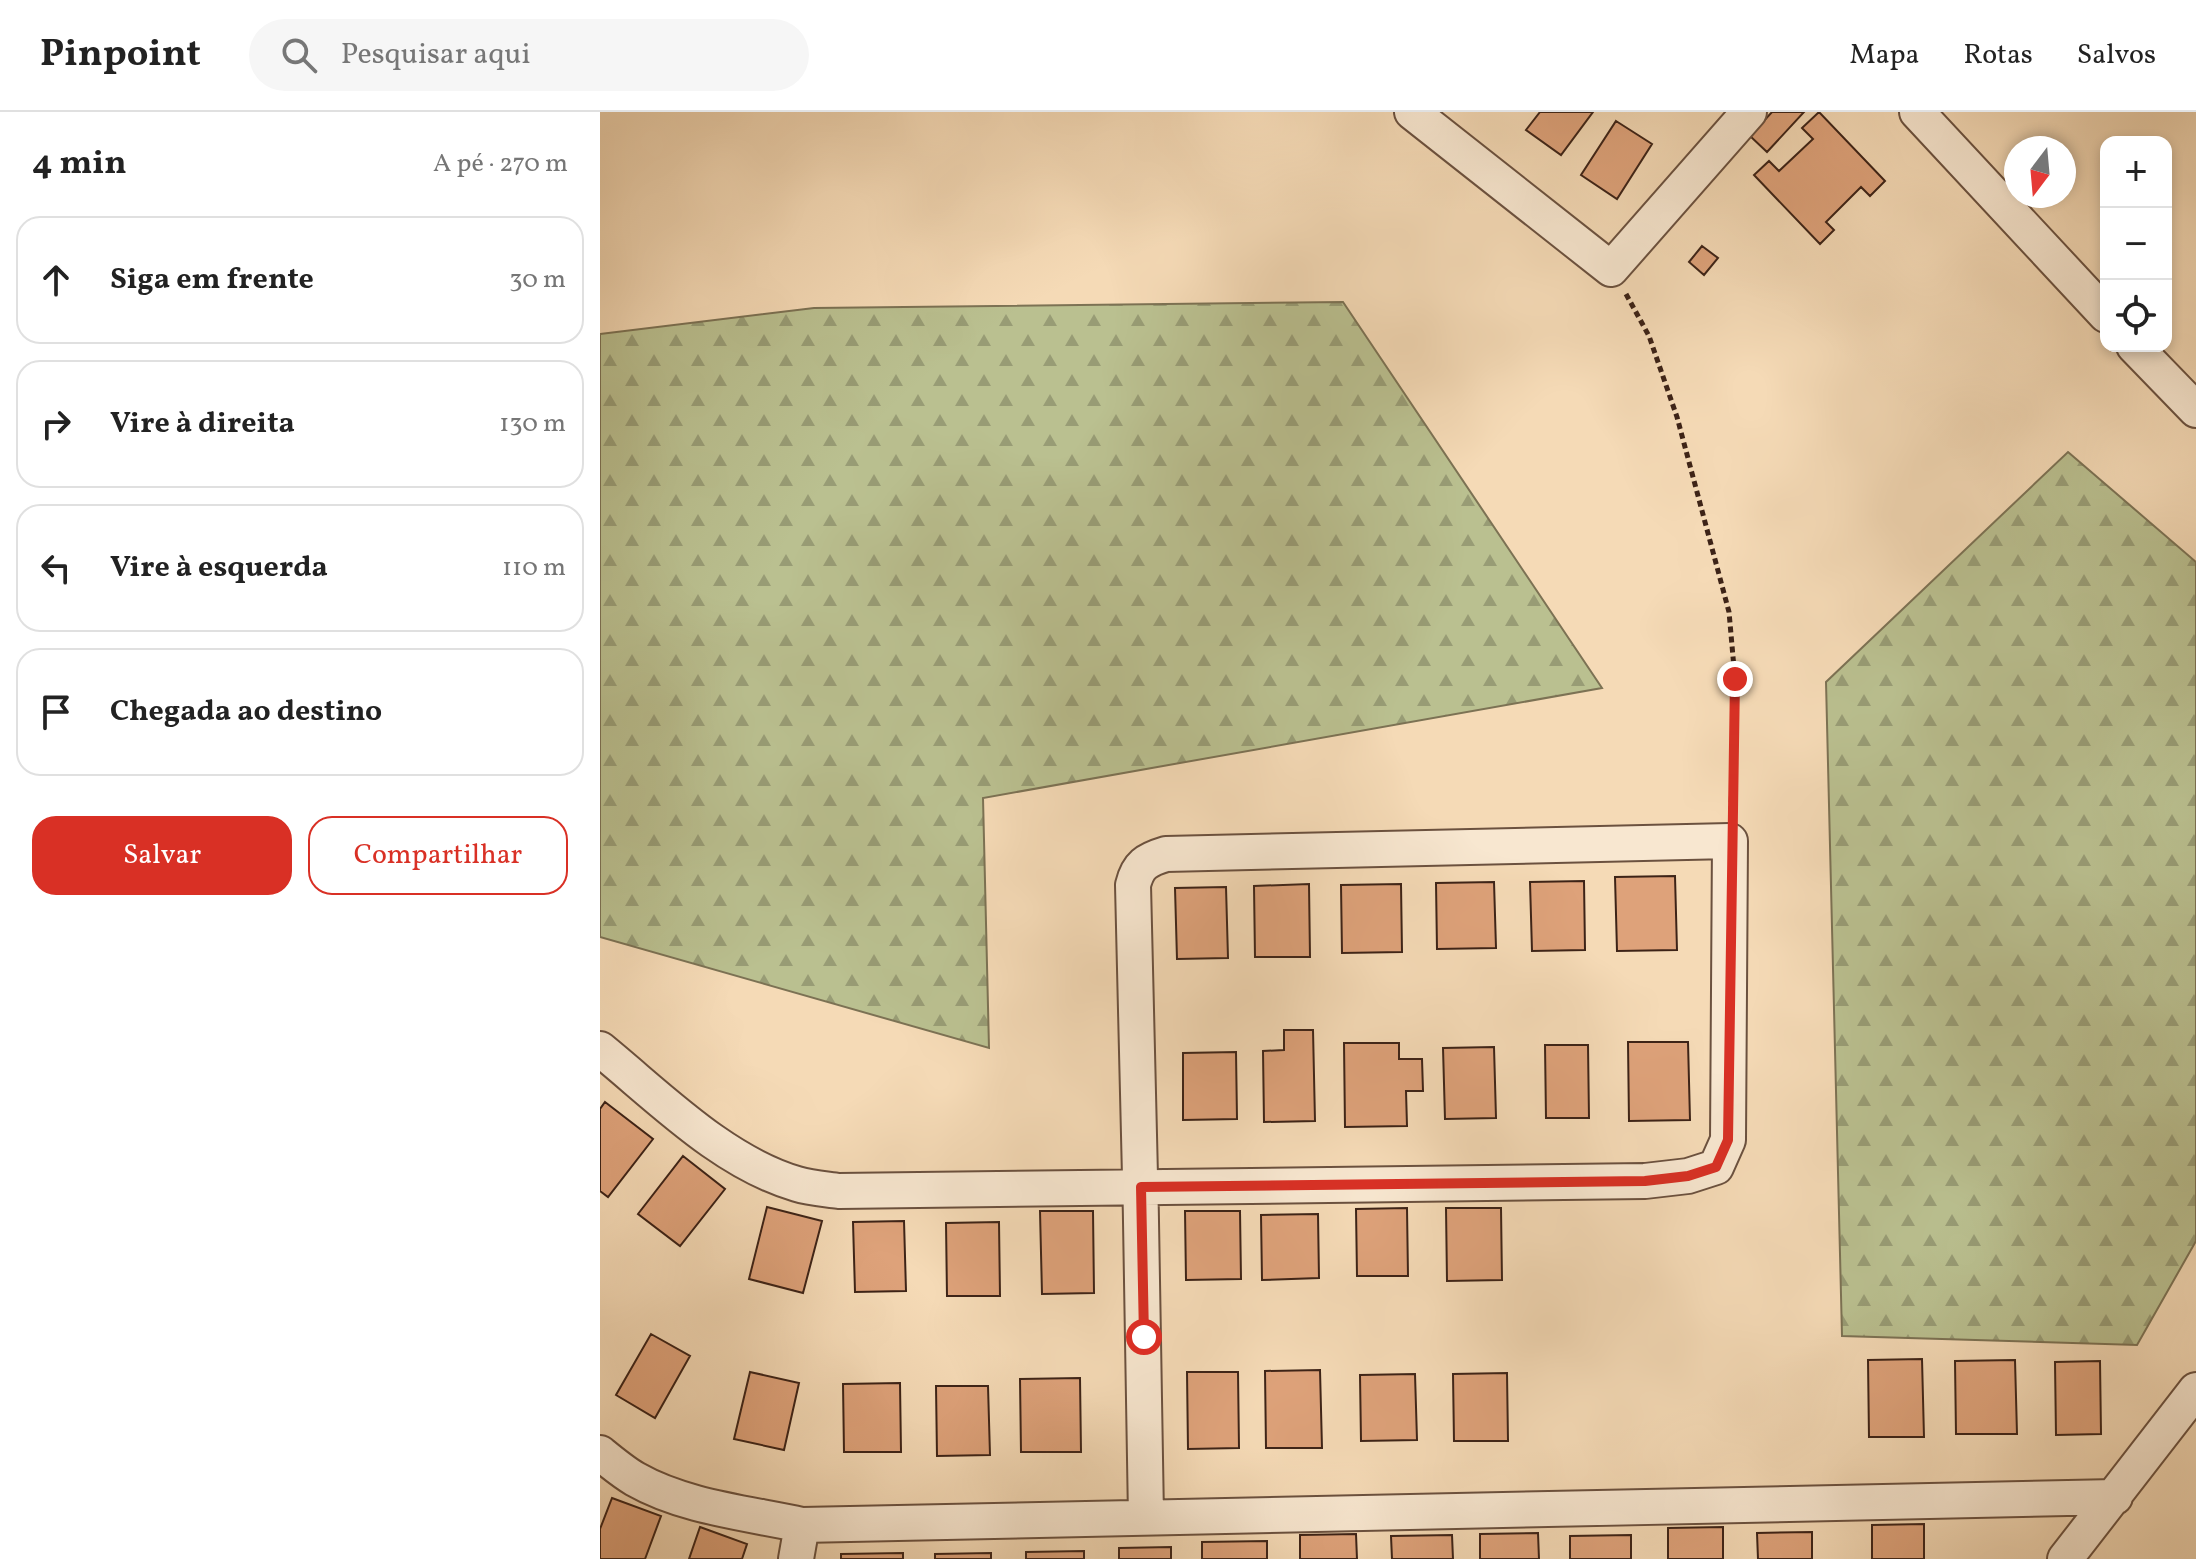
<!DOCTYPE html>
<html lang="pt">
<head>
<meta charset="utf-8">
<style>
  :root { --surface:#fff; --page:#f6f6f6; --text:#222; --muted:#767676; --line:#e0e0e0; --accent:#d93025 }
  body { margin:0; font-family:Vollkorn,serif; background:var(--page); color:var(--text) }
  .controls { position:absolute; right:24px; top:24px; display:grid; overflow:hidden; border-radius:16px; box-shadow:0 4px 12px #0003 }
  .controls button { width:72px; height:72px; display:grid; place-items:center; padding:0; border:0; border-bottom:2px solid var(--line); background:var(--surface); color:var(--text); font:40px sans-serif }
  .compass { position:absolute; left:1404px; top:24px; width:72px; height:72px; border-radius:50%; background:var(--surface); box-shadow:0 4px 12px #0003; rotate:196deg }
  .stop { position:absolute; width:24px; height:24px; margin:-18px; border:6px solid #d93025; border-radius:50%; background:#fff }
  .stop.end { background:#d93025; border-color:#fff; box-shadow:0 2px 8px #0008 }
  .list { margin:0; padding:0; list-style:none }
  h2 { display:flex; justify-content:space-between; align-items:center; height:104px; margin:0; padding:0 32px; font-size:34px }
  h2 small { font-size:26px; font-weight:400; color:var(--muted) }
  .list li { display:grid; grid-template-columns:52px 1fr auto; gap:24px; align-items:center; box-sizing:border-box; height:128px; margin:0 16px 16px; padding:0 16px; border:2px solid var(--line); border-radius:24px }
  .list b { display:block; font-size:30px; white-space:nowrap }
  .list em { font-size:26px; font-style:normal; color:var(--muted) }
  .actions { display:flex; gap:16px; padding:24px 32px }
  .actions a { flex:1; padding:18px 0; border:2px solid var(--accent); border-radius:24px; text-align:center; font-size:28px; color:var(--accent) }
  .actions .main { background:var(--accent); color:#fff }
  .icon { flex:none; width:44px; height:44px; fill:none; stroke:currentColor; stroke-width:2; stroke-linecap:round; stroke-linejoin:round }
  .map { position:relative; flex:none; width:1596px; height:1447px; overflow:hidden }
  header { display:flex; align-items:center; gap:48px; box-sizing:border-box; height:112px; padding:0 40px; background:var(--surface); border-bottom:2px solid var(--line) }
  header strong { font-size:38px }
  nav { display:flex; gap:44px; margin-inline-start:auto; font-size:28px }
  .search { width:560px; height:72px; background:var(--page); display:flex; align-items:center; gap:20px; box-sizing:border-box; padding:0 28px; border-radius:44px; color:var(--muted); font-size:30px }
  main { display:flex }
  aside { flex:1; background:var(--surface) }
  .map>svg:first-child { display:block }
</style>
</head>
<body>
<header>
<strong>Pinpoint</strong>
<div class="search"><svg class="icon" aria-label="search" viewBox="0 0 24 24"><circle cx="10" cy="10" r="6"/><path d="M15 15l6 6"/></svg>Pesquisar aqui</div>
<nav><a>Mapa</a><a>Rotas</a><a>Salvos</a></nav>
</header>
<main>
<aside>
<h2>4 min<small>A pé · 270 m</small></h2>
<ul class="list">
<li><svg class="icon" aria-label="ahead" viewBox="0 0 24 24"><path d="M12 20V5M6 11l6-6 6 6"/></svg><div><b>Siga em frente</b></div><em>30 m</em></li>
<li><svg class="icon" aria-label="right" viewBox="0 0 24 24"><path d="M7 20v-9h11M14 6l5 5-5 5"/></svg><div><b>Vire à direita</b></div><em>130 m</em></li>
<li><svg class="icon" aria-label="left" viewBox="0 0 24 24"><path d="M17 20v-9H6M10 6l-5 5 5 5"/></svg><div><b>Vire à esquerda</b></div><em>110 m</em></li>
<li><svg class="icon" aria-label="arrive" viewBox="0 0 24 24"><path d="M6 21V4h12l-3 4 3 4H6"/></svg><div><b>Chegada ao destino</b></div></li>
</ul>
<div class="actions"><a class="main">Salvar</a><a>Compartilhar</a></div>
</aside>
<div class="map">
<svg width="1596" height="1447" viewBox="0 0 1596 1447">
  <defs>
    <pattern id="forest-firs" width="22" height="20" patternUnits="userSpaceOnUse" patternTransform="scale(2)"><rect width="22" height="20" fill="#bac090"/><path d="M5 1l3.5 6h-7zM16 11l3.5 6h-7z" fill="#989c75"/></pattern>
  </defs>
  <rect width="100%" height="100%" fill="#f5dab6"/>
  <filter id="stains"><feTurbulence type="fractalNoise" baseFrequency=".0025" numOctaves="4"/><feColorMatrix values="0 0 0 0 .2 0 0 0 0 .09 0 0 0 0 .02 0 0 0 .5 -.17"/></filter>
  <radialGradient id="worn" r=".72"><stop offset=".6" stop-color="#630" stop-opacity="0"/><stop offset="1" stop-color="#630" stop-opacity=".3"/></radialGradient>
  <path fill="url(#forest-firs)" stroke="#7c7254" stroke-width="2" d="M743,190L1002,576L383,686L389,936L0,825V222L214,196Z
    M1468,340L1596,450V1129L1537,1233L1242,1224L1226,570Z"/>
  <path fill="#dea27a" stroke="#3d2317" stroke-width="2" d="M940,0H993L961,43L926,18Z
    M1172,0H1204L1167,40L1150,24Z
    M1219,0L1285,69L1270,84L1261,75L1226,110L1234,118L1220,132L1154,63L1169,49L1179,59L1213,27L1202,16Z
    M1016,9L1052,32L1017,87L981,63Z
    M1102,134L1118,146L1104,163L1089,150Z
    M1075,764L1077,838L1017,839L1015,765Z
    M984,769L985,838L932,839L930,770Z
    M894,770L896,836L837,837L836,771Z
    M709,772L710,845H655L654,774Z
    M801,772L802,840L742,841L741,773Z
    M626,775L628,846L577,847L575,776Z
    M684,918H713L715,1009L664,1010L663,939L684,938Z
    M1028,930H1088L1090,1008L1029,1009Z
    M744,931H799V947H822L823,979H806L807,1014L745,1015Z
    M945,933H988L989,1006H946Z
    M894,935L896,1006L845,1007L843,936Z
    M636,940L637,1007L583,1008V941Z
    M5,990L53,1027L8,1085L0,1079V997Z
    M83,1044L125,1077L80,1134L38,1102Z
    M167,1095L222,1109L203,1181L149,1167Z
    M807,1096L808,1164H757L756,1097Z
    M846,1096H901L902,1168L847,1169Z
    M440,1099H493L494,1181L442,1182Z
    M585,1099H640L641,1167L586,1168Z
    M718,1102L719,1166L662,1168L661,1103Z
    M304,1109L306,1179L255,1180L253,1110Z
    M399,1110L400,1184H347L346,1111Z
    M51,1222L90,1244L55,1306L16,1283Z
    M1322,1247L1324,1325H1269L1268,1248Z
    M1415,1248L1417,1322H1356L1355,1249Z
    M1500,1249L1501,1322L1456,1323L1455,1250Z
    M720,1258L722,1336H666L665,1259Z
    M150,1260L199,1271L184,1338L134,1327Z
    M587,1260H638L639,1336L588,1337Z
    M907,1261L908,1329H854L853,1262Z
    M815,1262L817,1328L761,1329L760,1263Z
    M480,1266L481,1340H421L420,1267Z
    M300,1271L301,1340H244L243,1272Z
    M336,1274H388L390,1343L337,1344Z
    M12,1386L61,1404L45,1447H0V1417Z
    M1324,1412V1447H1272V1413Z
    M100,1415L147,1432L142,1447H89Z
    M1123,1415V1447H1068V1416Z
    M1212,1420V1447H1158L1157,1421Z
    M938,1421L939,1447H880V1422Z
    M756,1422L757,1447H700V1423Z
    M852,1423L853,1447H792L791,1424Z
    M1031,1423V1447H970V1424Z
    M667,1429V1447H602V1430Z
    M571,1435V1447H519V1436Z
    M484,1439V1447H426V1440Z
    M303,1441V1447H241V1442Z
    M391,1441V1447H335V1442Z"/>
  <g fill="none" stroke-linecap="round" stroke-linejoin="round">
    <g stroke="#6b513f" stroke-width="38">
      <path id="minor" d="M812,0L1011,157L1149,0
        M1317,0L1506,203
        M1534,234L1596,298
        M0,937C59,985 122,1050 197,1072C210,1076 225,1077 239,1079L1045,1069L1088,1064L1116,1055L1128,1028L1130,729L566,742C546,748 538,753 533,773C539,984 543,1194 546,1405
        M0,1341C11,1350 23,1360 35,1367C84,1395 147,1401 202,1413L1515,1385
        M196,1447L202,1413
        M1465,1447L1596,1278"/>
    </g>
    <path stroke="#3d2317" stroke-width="5" stroke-dasharray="6 4" stroke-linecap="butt" d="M1026,182L1049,224L1077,305L1129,500L1135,567L1131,698"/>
    <use href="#minor" stroke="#f8e7d0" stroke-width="34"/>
  </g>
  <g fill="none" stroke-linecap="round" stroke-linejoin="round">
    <path stroke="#d93025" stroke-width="10" d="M544,1225L541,1075L1045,1069L1088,1064L1116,1055L1128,1028L1135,567"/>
  </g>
  <rect width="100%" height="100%" filter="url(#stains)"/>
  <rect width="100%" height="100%" fill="url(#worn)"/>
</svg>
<div class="controls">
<button>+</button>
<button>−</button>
<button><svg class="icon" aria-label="locate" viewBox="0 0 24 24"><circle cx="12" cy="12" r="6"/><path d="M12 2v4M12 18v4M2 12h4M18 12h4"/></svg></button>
</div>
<svg class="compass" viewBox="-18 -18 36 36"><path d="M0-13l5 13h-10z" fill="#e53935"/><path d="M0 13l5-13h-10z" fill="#767676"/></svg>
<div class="stop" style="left:544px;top:1225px"></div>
<div class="stop end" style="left:1135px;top:567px"></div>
</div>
</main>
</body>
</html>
